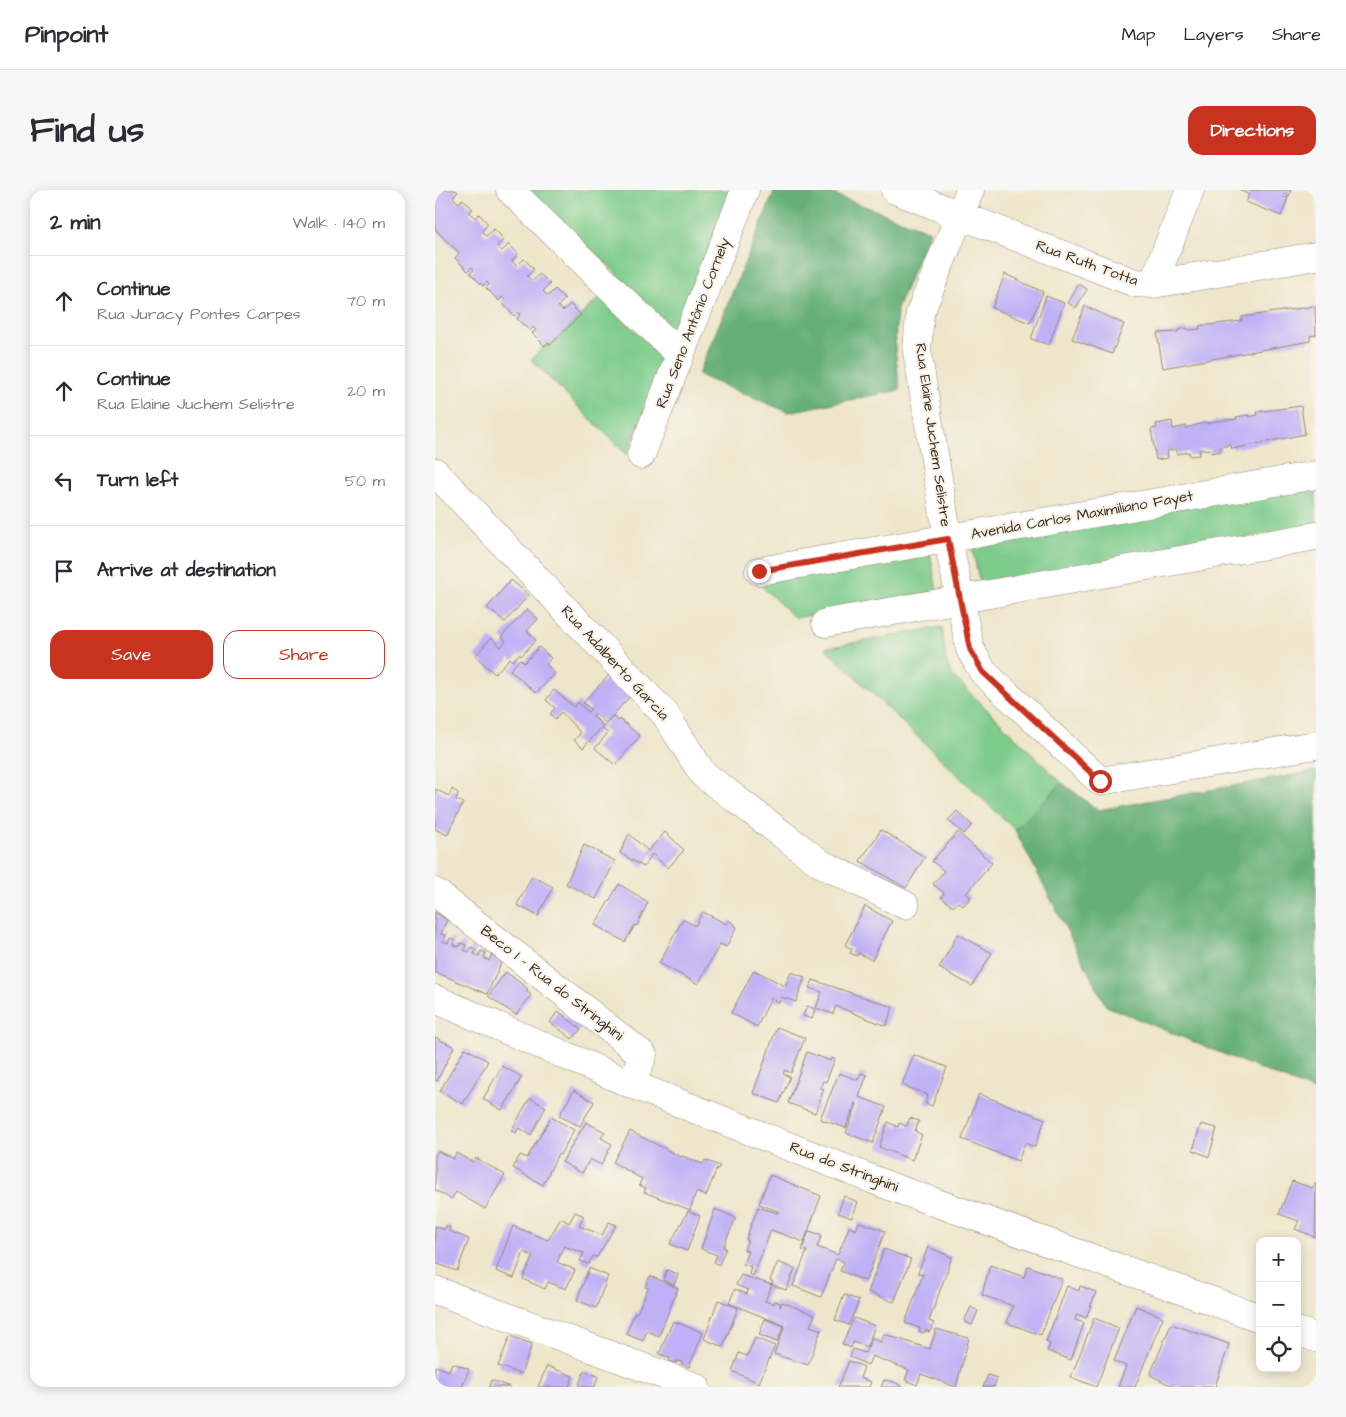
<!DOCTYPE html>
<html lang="en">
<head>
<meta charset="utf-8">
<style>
  :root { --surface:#fff; --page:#f7f7f7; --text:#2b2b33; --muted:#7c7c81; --line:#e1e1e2; --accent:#c8321e }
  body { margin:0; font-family:"Architects Daughter",sans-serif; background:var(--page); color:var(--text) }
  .controls { position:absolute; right:15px; bottom:15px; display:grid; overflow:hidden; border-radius:10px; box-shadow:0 2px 12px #0003 }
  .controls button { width:45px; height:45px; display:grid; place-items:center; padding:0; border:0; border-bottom:1px solid var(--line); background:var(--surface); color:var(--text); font:25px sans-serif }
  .stop { position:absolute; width:15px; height:15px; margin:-11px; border:4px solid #c8321e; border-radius:50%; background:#fff }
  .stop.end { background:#c8321e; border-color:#fff; box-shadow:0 1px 5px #0008 }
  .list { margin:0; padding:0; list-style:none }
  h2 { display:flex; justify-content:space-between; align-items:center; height:65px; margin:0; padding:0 20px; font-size:21px }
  h2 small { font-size:16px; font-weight:400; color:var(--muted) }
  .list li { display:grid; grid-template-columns:32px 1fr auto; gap:15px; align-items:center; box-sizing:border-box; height:90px; padding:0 20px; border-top:1px solid var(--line) }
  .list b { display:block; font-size:19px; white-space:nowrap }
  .list p { margin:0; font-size:16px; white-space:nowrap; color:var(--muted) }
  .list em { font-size:16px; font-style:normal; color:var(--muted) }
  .actions { display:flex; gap:10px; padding:15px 20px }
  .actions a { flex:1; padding:11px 0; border:1px solid var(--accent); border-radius:15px; text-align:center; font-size:18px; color:var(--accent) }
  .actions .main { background:var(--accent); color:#fff }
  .icon { flex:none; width:28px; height:28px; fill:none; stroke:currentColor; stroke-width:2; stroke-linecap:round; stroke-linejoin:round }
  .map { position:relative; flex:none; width:881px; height:1197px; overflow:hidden; border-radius:15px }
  header { display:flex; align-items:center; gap:30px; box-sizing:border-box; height:70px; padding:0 25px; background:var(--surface); border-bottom:1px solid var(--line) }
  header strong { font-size:24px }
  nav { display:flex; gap:28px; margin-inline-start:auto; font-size:18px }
  .intro { display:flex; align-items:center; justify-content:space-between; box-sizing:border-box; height:120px; padding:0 30px }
  h1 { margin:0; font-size:35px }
  .button { padding:12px 22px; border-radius:15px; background:var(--accent); color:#fff; font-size:18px; font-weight:700 }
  main { display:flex; gap:30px; padding:0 30px }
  aside { flex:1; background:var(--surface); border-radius:15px; box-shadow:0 2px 12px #0003 }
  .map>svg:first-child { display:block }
</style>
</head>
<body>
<header>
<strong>Pinpoint</strong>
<nav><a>Map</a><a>Layers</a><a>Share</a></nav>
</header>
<div class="intro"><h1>Find us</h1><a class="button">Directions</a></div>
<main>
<aside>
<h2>2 min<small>Walk · 140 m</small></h2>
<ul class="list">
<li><svg class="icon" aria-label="ahead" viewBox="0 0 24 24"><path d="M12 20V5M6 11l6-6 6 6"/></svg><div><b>Continue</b><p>Rua Juracy Pontes Carpes</p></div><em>70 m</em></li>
<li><svg class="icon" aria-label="ahead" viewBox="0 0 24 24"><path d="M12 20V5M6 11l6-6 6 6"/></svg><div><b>Continue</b><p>Rua Elaine Juchem Selistre</p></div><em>20 m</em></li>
<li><svg class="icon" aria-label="left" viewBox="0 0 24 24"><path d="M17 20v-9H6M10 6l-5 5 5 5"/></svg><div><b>Turn left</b></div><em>50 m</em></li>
<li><svg class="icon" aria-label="arrive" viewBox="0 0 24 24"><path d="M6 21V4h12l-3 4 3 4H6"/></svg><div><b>Arrive at destination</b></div></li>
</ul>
<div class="actions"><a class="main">Save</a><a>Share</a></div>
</aside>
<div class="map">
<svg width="881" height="1197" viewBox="0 0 881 1197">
  <rect width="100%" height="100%" fill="#f7f3e8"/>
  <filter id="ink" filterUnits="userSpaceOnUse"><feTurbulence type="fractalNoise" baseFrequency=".02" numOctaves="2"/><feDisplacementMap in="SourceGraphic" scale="10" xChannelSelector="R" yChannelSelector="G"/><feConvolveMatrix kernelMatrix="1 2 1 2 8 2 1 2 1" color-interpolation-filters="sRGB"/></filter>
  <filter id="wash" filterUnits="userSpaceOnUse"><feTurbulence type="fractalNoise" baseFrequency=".0096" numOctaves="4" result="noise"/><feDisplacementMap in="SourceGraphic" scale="20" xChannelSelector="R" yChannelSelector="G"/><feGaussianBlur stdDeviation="1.12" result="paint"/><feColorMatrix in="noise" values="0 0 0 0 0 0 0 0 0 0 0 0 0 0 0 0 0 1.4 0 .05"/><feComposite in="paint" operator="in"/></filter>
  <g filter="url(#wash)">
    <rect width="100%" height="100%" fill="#eee6cb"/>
    <path fill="#7ecc8c" stroke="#5c7b55" d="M95,0H298L242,142Z
      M166,106L230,172L192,265L96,170L113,152L116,154Z
      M881,294V335L545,395L536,353Z
      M495,362L502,402L360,428L322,392Z
      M507,437L511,471L517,485L627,593L580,640L390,458Z"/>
    <path fill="#66b078" stroke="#506d4b" d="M340,0H387L495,41L462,119L460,158L465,200L353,222L263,185Z
      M881,581V902L671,816L580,640L627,593L663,620Z"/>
    <g id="blocks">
      <path fill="#c0b0f6" d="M0,0H21L23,2L18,7L23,13L28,9L38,19L34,22L40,28L44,24L53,34L47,41L51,46L59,39L69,49L62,56L67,61L74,54L83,64L77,71L82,76L89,69L99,79L92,86L97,91L105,84L115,94L108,101L113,106L120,99L130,109L123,116L128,121L135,114L146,125L115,155L113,152L110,156L97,143L101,140L98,137L95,141L82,129L85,124L83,122L79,126L67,113L70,110L67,107L64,111L51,98L54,95L52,92L48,96L35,83L39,80L37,77L33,81L20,68L24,63L0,39Z
        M805,0H856L854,6L850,4L848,7L853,8L846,26L811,12L814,5Z
        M570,84L608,102L595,133L557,118Z
        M644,94L652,99L641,118L633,113Z
        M611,106L629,113L614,155L596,149Z
        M650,116L689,134L677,164L637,149Z
        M880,116L881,145L875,146V151L728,178L722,143L743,142V140L752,138V140L765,139L764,136L807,131V127Z
        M866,216L870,244L797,259L796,255L785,257L786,261L776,263L775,259L764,260L765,265L755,266L754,262L742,264L741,259L732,261L733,268L721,270L716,239L722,238L721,234L737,231L738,239L751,236V238L772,232V234L781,231L802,229L801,227L814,225V227L823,225L822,222Z
        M76,390L94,405L70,432L52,418Z
        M92,419L103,429L92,441L101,450L86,466L84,464L78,471L75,468L60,484L40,466L56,448L66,457L71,451L66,447Z
        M104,457L116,468L111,474L120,484L101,503L75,480L85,469L89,473Z
        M175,484L197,504L171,533L160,523L158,526L168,536L148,558L139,550L145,544L144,541L126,522L120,529L115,524L120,518L111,510L119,500L139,517L143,512L153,522L156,519L148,513Z
        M178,526L184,531L185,529L205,546L180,575L160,558L173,543L167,539Z
        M0,599L14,606L17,599L23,603L21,610L28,613L12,645L0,639Z
        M522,621L537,635L529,644L513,630Z
        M446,640L490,667L471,698L425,671Z
        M230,642L249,660L233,678L217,664L209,677L185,663L194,644L213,661Z
        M523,642L557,673L531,704L536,707L528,716L523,712L518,717L506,707L509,703L498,694L509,681L497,671Z
        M149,655L180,671L161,709L131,694Z
        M97,686L118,697L103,726L82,715Z
        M184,694L213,712L202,736L200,735L190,752L160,735Z
        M430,716L457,731L437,770L423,763L422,766L415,763L417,759L410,755Z
        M0,722L12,730L6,744L10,745L8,751L13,753L15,748L20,750L18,755L24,757L26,753L31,755L29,760L34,762L36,757L41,759L39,764L44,766L46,761L51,763L49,768L54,771L57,764L67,771L52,804L0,782Z
        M268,722L292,734L294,730L302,737L291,757L285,754L263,794L224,773L248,729L260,736Z
        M523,744L557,763L537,796L504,778Z
        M319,780L350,796L356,782L370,787L361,812L346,807L344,813L336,808L322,837L296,823Z
        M71,782L93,799L91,801L96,805L81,825L53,806Z
        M378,790L458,817L451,836L401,816L398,824L381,818L387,802L374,798Z
        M372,816L380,819L377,829L368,826Z
        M123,821L146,839L137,849L115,832Z
        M342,837L370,848L356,883L350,880L348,884L355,887L344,913L318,903Z
        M0,847L19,857L2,891L0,890Z
        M30,858L53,871L28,914L5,901Z
        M372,862L396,871L397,868L400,869L391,892L388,891L385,898L389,899L380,923L353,913Z
        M479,865L512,877L497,916L490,913L493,905L467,895Z
        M67,876L87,887L67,920L48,909Z
        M404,883L423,890L426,883L432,885L424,907L451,917L438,953L411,943L422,914L420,913L411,938L385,929Z
        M139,900L159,912L145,936L124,926Z
        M544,904L610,929L600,957L590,953L583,971L527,949Z
        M95,908L111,917L96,945L84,938L81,943L76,941Z
        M116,927L139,940L125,965L123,964L108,995L78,978L85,965L92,968Z
        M475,928L484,931L480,941L487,945L477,970L444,957L453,932L463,937L464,933L472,936Z
        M151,932L170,942L166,948L177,954L166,975L155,969L147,983L127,972Z
        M766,934L782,938L774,967L758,960Z
        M195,941L246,967L247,966L268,974L270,970L285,976L283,979L282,978L271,1006L261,1002L255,1020L209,1002L211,998L204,995L207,989L178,972Z
        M3,961L18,969L21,963L38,972L41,968L70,985L50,1019L21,1002L16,1009L0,1000V965Z
        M335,985L386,1006L369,1052L336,1040L318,1086L314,1084L316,1077L308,1074L313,1061L309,1060L313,1050L311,1049L323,1017L343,1023V1021L324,1014Z
        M857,991L877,998L881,992L880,1047L860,1039L864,1031L844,1024Z
        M409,1006L423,1012L417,1028L403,1023Z
        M280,1019L301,1028L288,1057L291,1058L284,1075L279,1072L282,1065L266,1059Z
        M253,1021L265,1026L252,1061L235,1054Z
        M140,1022L149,1026L144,1036L167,1045L174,1032L181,1035L162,1067L158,1066L154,1074L145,1071L149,1063L129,1056L122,1072L140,1080L131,1099L113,1092L110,1099L88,1089L98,1066L89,1062L79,1088L61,1081L78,1036L113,1050L126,1028L134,1033Z
        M424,1032L450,1041L431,1091L405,1081L409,1072L401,1069L386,1107L358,1096L372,1061L367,1060L374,1041L387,1045L382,1057L403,1065L414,1037L421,1040Z
        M0,1036L9,1040L11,1036L15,1037L14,1041L34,1049L22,1081L0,1073Z
        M493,1057L517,1067L494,1131L499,1133L495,1142L490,1140L489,1143L484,1141L485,1138L470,1133L488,1084L483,1083Z
        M449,1059L476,1069L459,1112L433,1102Z
        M343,1072L360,1079L351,1100L337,1095L330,1111L339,1114L340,1111L345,1113V1117L347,1112L380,1125L375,1136L386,1140L373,1175L339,1164L350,1136L294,1113L300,1099L312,1104L313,1100L301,1095L306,1085L337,1095L338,1092L335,1090Z
        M555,1075L589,1087L593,1076L627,1089L606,1145L572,1133L578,1116L547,1105Z
        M154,1078L173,1086L161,1118L142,1110Z
        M232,1080L243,1084L239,1095L228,1090Z
        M215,1086L243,1098L224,1146L212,1141L208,1151L191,1144L200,1122L202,1123L213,1098L210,1097Z
        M632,1096L644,1101L645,1096L661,1102L651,1128L642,1124L640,1130L649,1133L636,1170L612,1161L615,1154L611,1152Z
        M409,1105L424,1110L414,1135L400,1130Z
        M283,1110L303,1118L288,1157L269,1149Z
        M701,1116L728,1127L700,1197H683L691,1176L679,1171Z
        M536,1117L543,1121L537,1135L529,1131Z
        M419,1128L440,1136L432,1157L418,1152L416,1158L407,1154Z
        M659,1128L684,1138L661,1197L636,1187Z
        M330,1129L349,1136L342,1152L324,1145Z
        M238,1131L268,1143L254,1177L246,1174L247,1172L242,1171L241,1173L234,1171L235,1168L224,1164Z
        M736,1134L794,1154L780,1197H739L715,1185Z
        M501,1139L534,1148L521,1197L486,1184L482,1195L470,1190L474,1180L437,1166L433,1175L415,1167L418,1159L430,1163L437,1148L446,1152L449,1144L495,1159Z
        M75,1146L97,1154L86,1184L63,1176Z
        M320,1148L340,1156L324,1193L297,1181L304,1163L312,1166Z
        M414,1171L429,1177L425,1188L436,1192L434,1197H403Z
        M17,1173L34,1179L27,1197H0V1176L14,1181Z
        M112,1176L138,1186L134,1197H103Z
        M149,1181L163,1186L160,1197H143Z
        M553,1185L562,1188L559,1197H548Z
        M56,1190L75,1197H54Z
        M449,1190L459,1192L468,1197H446Z"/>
    </g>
  </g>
  <g filter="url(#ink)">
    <use href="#blocks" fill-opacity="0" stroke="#948874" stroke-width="1"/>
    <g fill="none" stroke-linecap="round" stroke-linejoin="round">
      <g stroke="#948874" stroke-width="29">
        <path id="minor" d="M75,0L245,165
          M460,0L700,93L718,94L881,66
          M535,0L485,123L482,161L513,349L535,459L548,482L665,591L881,555
          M718,94L755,0
          M206,265L310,0
          M0,282L230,524L268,584L385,673L470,715
          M324,381L881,285
          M391,433L881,346
          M0,702L208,865L196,894
          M0,809L196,894L457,997L825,1128
          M0,1100L261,1197
          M862,1141L881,1148"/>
      </g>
      <use href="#minor" stroke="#fff" stroke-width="28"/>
    </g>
  </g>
  <g fill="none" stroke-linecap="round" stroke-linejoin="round" filter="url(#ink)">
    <path stroke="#c8321e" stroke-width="6" d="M324,381L513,349L535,459L548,482L665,591"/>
  </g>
  <g text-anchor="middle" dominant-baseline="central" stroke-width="4" stroke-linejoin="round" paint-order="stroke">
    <g font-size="15" fill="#3b2a1e" stroke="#f7f3e8">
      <text transform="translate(652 73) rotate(20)">Rua Ruth Totta</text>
      <text transform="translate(258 133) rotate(-69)">Rua Seno Antônio Cornely</text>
      <text transform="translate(498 245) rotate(82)">Rua Elaine Juchem Selistre</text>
      <text transform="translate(647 325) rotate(-10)">Avenida Carlos Maximiliano Fayet</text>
      <text transform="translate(180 473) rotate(47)">Rua Adalberto Garcia</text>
      <text transform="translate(117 793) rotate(38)">Beco 1 - Rua do Stringhini</text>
      <text transform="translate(409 977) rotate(21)">Rua do Stringhini</text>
    </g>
  </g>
</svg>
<div class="controls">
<button>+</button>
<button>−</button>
<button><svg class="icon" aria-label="locate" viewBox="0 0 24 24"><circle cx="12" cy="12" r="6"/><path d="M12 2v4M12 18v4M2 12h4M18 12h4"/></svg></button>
</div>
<div class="stop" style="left:665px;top:591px"></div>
<div class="stop end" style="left:324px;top:381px"></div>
</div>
</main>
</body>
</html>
